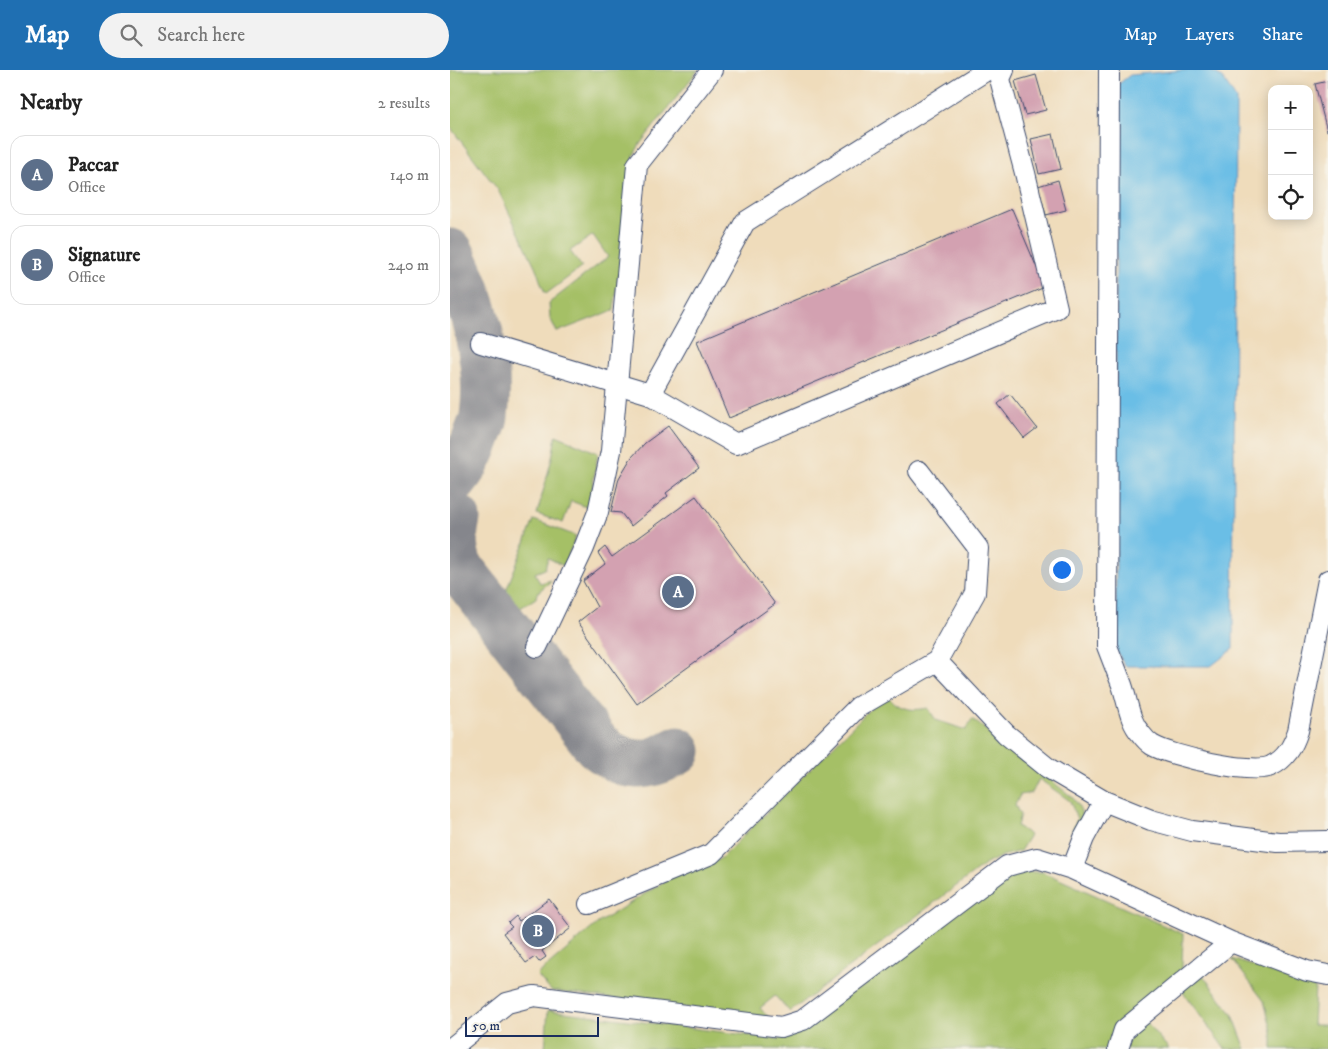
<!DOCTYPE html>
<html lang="en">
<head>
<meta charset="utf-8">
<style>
  :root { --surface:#fff; --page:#f2f2f2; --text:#222; --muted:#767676; --line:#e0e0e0; --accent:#1f6fb2 }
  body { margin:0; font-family:"IM FELL DW Pica",serif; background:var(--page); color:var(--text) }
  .controls { position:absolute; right:15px; top:15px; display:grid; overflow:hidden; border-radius:10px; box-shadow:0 2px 12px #0003 }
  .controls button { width:45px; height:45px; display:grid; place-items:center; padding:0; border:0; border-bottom:1px solid var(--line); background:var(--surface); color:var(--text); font:25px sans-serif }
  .scale { position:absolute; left:15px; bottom:12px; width:134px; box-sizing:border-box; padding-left:5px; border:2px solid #1b2f5e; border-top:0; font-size:14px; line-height:18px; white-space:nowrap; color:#1b2f5e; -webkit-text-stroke:4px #f7f3e8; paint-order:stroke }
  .you { position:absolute; left:611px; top:499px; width:18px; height:18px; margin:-12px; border:4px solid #fff; border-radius:50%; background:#1a73e8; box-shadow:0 0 0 8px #1a73e833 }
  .badge { display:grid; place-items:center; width:32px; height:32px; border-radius:50%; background:var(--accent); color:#fff; font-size:16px; font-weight:700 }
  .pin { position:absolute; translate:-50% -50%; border:2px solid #fff; box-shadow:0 1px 5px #0006 }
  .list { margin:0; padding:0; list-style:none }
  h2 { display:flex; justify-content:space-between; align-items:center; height:65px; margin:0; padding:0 20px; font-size:21px }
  h2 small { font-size:16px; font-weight:400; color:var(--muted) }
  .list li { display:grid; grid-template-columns:32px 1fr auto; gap:15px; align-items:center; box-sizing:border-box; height:80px; margin:0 10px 10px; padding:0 10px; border:1px solid var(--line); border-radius:15px }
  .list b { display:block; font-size:19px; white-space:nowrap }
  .list p { margin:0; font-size:16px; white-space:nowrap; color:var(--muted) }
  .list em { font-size:16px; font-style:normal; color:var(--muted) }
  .icon { flex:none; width:28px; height:28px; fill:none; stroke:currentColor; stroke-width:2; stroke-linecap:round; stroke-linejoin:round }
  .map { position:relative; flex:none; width:878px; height:979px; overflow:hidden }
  header { display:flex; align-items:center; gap:30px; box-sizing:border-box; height:70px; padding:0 25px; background:var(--accent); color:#fff }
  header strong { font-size:24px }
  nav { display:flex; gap:28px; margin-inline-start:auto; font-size:18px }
  .search { width:350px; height:45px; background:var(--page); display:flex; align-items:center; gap:12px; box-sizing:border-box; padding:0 18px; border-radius:28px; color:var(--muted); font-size:19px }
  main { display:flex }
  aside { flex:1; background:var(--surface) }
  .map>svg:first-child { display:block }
</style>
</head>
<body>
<header>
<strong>Map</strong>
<div class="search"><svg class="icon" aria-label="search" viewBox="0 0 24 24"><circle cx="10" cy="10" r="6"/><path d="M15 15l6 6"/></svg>Search here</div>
<nav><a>Map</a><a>Layers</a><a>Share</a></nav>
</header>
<main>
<aside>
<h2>Nearby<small>2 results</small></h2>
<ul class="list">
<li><span class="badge" style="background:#5c6f8a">A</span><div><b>Paccar</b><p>Office</p></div><em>140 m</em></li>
<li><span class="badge" style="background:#5c6f8a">B</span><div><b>Signature</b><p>Office</p></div><em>240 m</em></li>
</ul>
</aside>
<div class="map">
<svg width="878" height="979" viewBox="0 0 878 979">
  <rect width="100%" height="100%" fill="#f7f3e8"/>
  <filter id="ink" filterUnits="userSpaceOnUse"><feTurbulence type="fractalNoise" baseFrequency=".02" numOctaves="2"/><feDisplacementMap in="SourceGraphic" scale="10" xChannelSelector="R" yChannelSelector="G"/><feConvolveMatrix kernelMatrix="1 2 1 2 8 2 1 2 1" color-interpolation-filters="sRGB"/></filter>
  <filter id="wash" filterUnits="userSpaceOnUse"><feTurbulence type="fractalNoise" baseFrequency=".0096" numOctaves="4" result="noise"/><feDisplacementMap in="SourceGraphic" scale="20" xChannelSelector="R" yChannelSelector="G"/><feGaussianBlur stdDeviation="1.12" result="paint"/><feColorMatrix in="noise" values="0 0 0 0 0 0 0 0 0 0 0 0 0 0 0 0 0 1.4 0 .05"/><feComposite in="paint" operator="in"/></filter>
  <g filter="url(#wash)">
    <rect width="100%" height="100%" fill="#efdcbb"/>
    <path fill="#a5c066" stroke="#607862" d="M0,0H248L190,74L184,85L164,240L107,262L100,248L99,233L158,187L143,165L120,181L132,197L96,224C90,214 89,204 84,194L48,120L0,57Z
      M106,365L148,383L139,438L121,431L113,453L87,444L102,388Z
      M84,450L126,466L114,496L98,488L95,499L85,503L90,513L102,510L87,523L86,528L64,542L53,528Z
      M440,628C450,640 463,641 478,638L486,650L516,660L522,649L622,727C634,742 634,745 625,762L622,760L627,749L620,731L589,709L582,723L570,725L565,735L570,745L567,756L580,765L570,781L552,786L534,795L340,942L325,926L310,938L319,948L101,921L87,905L148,853L225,805L270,789L427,632Z
      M568,802H593L733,864L732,900L665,955L659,979H95L98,940L328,969L346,962L543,813Z
      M782,889L865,917L863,955H878V979H822V961L814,931Z
      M752,904L783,945L796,979H775L732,921Z
      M695,951L719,979H675L679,968Z"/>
    <path fill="#6abee6" stroke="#4276a2" d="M736,0C769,0 768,0 786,29L783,579L761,596H675L666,580V16L680,5Z"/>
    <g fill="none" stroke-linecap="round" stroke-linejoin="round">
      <path stroke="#85868c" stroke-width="49" d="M0,183C24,232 41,291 34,346C34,352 30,358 28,364C21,383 14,398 0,413
        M6,448C2,467 2,480 9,498L147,675C175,698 195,700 227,681"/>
    </g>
    <g id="blocks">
      <path fill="#d3a1b1" d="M586,5L596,40L575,45L565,11Z
        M878,11V61H877L865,14Z
        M603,64L611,99L589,104L581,69Z
        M608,110L616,140L596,145L588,116Z
        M562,139L595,217L279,348L247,271Z
        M560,324L587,358L574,368L548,334Z
        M218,356L249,398L216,423L218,426L181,456L171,443L161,442L169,408L181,388L195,373Z
        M246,426L325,534L187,634L128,552L147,537L133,511L155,494L148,483L155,477L162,487Z
        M99,829L121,858L92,881L96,887L89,892L85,887L76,893L53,863L62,857L58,853L66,846L69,851Z"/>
    </g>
  </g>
  <g filter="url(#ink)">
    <use href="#blocks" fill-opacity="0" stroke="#3b496c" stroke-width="1"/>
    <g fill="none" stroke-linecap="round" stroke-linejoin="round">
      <g stroke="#3b496c" stroke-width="22">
        <path id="minor" d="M659,0L657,576C662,589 667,602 672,615C678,632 679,651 691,664C694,668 699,673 702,675C720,686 803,705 821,696C836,689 843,676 848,661L878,510
          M31,273L200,324L295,152L537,0
          M200,324L286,374L607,238L575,103L550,9L554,0
          M87,577L134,478L148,442L161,381L187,95L262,0
          M487,591L556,664L598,698L654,731L701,750L742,761L828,772L878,771
          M622,799L634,768L654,731
          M139,834L261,784L408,637L487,591L525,523L528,478L469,401
          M0,979L57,933L84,926L331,957L353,950L557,796L587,788L622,799L781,872L857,901L878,905
          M668,979L674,960L781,872"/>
      </g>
      <use href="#minor" stroke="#fff" stroke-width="20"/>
    </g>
  </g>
</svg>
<div class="controls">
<button>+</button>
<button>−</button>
<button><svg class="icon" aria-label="locate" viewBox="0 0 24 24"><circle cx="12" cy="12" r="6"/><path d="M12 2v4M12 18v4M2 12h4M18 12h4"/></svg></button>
</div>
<div class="scale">50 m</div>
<div class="you"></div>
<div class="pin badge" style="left:228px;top:522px;background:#5c6f8a">A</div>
<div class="pin badge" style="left:88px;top:861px;background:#5c6f8a">B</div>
</div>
</main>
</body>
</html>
